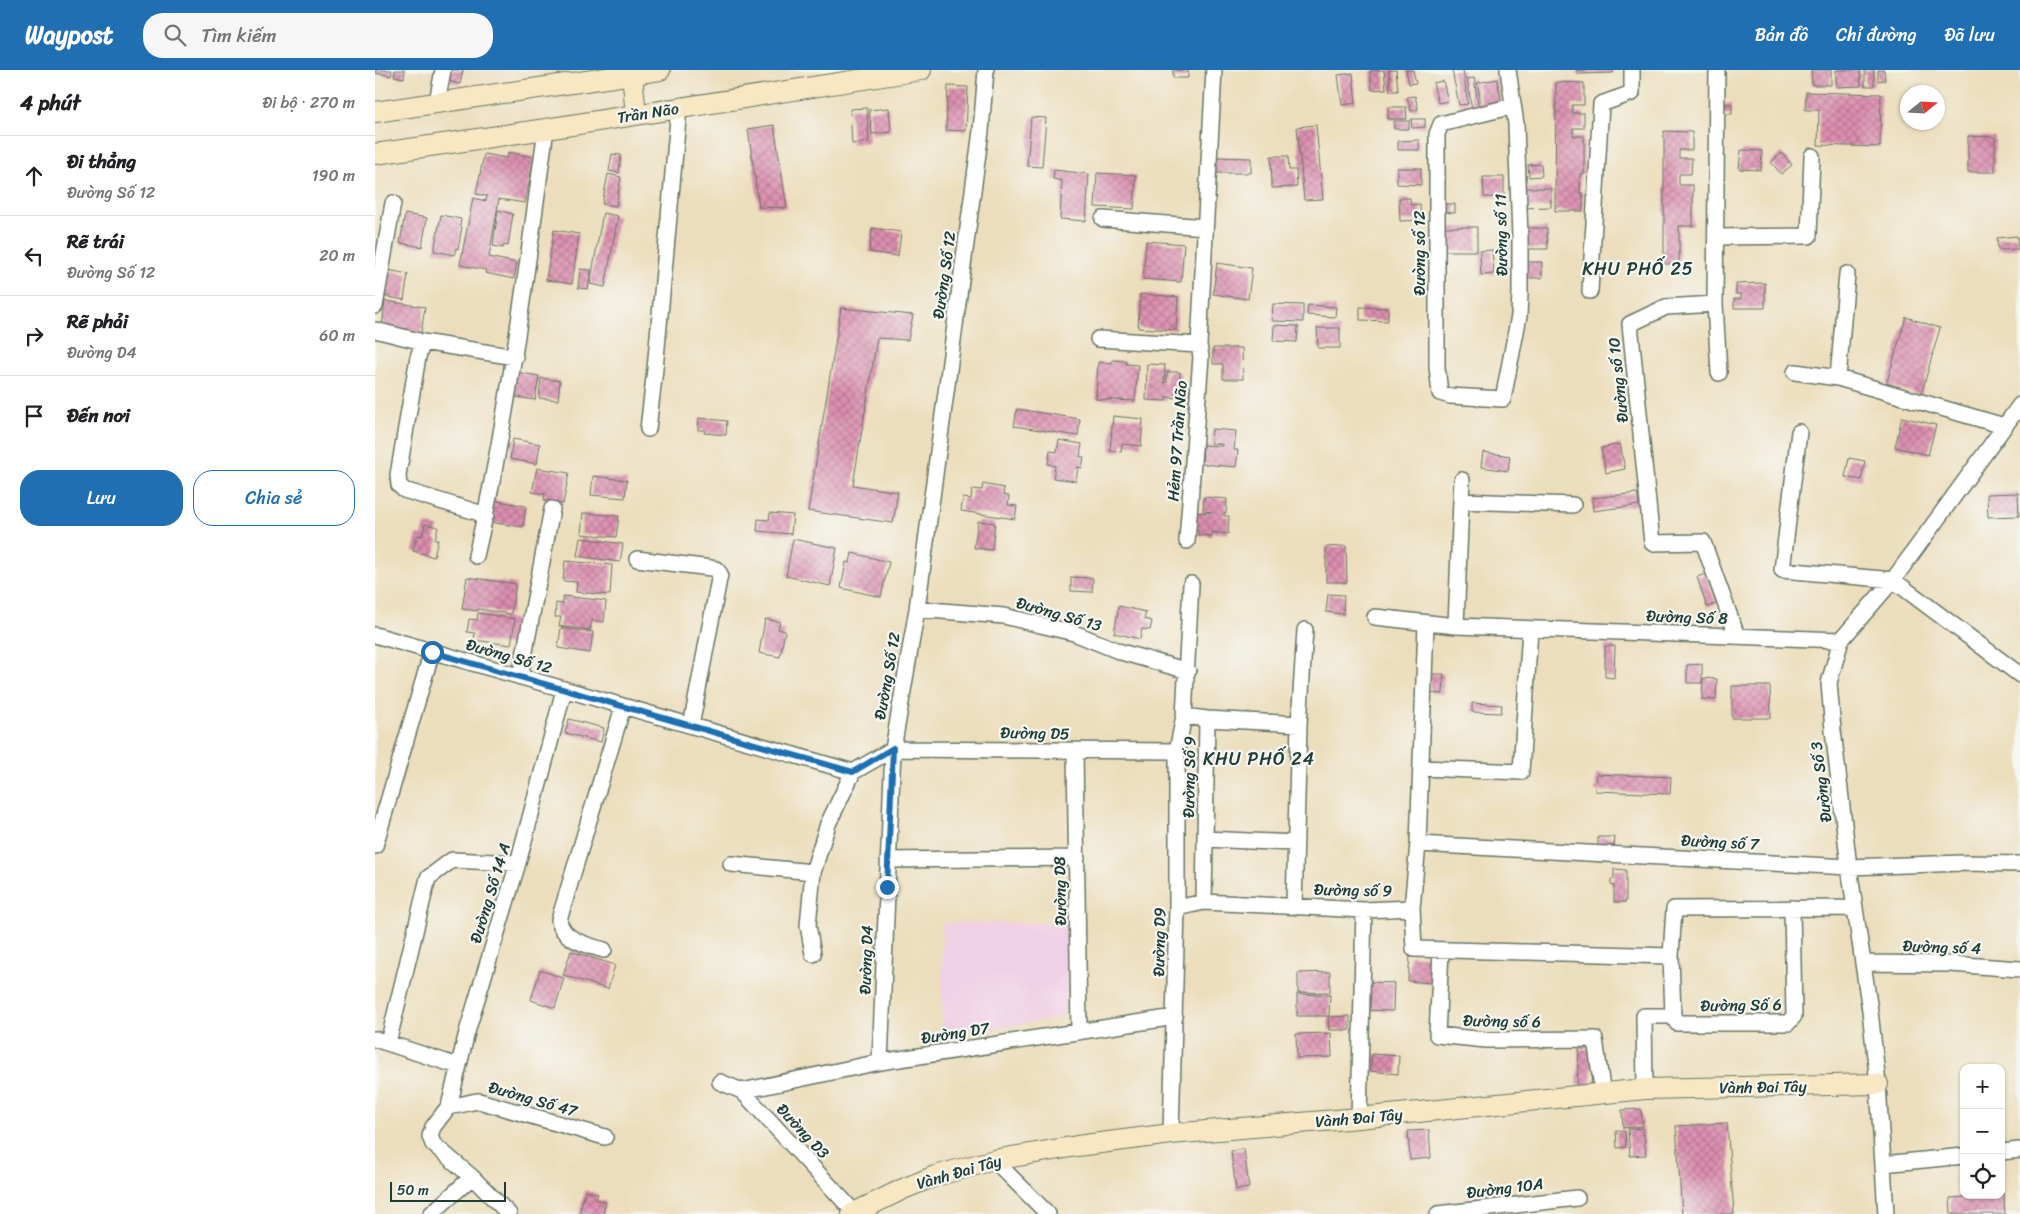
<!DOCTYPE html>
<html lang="vi">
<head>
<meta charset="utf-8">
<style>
  :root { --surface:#fff; --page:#f6f6f6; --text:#202124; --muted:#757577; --line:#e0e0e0; --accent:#1f6fb2 }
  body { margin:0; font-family:Sriracha,sans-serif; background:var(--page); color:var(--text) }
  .controls { position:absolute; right:15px; bottom:15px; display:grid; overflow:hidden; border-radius:10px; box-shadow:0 1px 4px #0004 }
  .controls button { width:45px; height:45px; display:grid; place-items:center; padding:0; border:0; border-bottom:1px solid var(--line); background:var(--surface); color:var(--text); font:25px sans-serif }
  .compass { position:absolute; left:1525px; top:15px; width:45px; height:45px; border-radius:50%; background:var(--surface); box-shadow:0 1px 4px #0004; rotate:72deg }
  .scale { position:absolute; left:15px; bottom:12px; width:116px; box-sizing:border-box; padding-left:5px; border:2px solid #1f3d34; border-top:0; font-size:14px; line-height:18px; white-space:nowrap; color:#1f3d34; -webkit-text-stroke:4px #f6f6f2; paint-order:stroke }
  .stop { position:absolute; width:15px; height:15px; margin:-11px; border:4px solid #1f6fb2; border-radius:50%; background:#fff }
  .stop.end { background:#1f6fb2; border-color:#fff; box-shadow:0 1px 5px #0008 }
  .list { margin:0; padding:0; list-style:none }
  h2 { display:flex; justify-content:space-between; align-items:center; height:65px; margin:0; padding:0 20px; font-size:21px }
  h2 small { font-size:16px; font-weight:400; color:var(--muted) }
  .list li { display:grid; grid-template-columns:32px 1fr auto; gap:15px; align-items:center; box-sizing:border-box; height:80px; padding:0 20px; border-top:1px solid var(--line) }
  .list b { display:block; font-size:19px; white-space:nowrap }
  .list p { margin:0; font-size:16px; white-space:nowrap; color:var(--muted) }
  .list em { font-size:16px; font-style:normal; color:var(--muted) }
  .actions { display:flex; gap:10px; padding:15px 20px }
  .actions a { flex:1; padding:11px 0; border:1px solid var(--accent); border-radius:20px; text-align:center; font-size:18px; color:var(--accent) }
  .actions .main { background:var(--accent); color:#fff }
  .icon { flex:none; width:28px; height:28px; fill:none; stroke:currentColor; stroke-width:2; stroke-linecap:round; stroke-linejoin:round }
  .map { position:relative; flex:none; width:1645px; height:1144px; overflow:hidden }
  header { display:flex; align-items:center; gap:30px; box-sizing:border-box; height:70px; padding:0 25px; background:var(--accent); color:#fff }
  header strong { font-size:24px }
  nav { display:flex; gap:28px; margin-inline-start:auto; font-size:18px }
  .search { width:350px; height:45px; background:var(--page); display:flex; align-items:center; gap:12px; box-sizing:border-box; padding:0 18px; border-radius:20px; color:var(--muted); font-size:19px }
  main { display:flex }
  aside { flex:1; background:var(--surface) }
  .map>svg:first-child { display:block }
</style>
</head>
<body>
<header>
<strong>Waypost</strong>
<div class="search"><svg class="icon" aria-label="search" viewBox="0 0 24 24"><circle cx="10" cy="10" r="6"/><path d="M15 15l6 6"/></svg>Tìm kiếm</div>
<nav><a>Bản đồ</a><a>Chỉ đường</a><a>Đã lưu</a></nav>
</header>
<main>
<aside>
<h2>4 phút<small>Đi bộ · 270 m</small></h2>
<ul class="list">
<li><svg class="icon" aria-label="ahead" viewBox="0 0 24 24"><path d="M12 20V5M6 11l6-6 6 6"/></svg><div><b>Đi thẳng</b><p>Đường Số 12</p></div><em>190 m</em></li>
<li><svg class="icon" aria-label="left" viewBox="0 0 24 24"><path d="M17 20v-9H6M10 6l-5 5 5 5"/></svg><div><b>Rẽ trái</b><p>Đường Số 12</p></div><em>20 m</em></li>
<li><svg class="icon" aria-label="right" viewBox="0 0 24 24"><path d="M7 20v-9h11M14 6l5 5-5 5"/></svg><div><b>Rẽ phải</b><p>Đường D4</p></div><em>60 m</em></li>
<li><svg class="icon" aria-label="arrive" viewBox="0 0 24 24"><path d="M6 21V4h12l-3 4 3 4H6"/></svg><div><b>Đến nơi</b></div></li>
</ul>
<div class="actions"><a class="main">Lưu</a><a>Chia sẻ</a></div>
</aside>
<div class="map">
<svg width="1645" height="1144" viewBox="0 0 1645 1144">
  <defs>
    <pattern id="building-cross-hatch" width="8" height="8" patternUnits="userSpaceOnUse" patternTransform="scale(1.25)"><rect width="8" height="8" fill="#dd8fb0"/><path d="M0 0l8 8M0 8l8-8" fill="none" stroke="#b37690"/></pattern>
  </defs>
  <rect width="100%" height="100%" fill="#f6f6f2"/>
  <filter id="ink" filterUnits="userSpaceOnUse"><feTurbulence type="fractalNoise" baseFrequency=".02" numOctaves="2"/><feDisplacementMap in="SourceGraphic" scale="10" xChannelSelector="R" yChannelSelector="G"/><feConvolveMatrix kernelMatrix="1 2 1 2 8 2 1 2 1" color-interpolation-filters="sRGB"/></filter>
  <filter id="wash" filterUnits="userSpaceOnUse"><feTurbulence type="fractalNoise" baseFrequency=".0096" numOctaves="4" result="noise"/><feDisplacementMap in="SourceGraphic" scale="20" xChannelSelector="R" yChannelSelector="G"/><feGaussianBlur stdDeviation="1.12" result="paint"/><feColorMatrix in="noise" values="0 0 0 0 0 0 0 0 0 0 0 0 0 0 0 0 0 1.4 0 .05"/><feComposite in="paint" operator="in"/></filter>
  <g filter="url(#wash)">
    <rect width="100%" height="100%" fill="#ecdebc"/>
    <path fill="#f0d0e5" d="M567,853H692V931L690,939L685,946L679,949L567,967Z"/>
    <g id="blocks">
      <path fill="url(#building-cross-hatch)" d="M0,0H17L16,6L0,3Z
        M20,0H30L29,8L19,6Z
        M75,0H88L85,14L73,11Z
        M798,0H813V8H798Z
        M1009,0L1011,19L997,20L995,1Z
        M1014,0H1021L1023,21H1015Z
        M1031,0H1038L1041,13L1034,14Z
        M1077,0H1088L1093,34L1084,35Z
        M1202,0H1238V3L1202,4Z
        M1436,0H1456V15H1437Z
        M1461,0H1485L1486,16L1461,17Z
        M1490,0H1499V16H1490Z
        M1503,0H1509L1510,10L1503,11Z
        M978,3L981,33L967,35L963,5Z
        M1099,8L1104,39L1097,40L1092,9Z
        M1122,9L1127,34L1107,38L1102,13Z
        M1068,11L1073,31L1063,33L1058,13Z
        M1181,12L1209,13V35H1197V43H1209V58H1198V66H1209V104H1205V123H1208V141H1180Z
        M573,16L593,17L591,61L571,60Z
        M1431,22L1506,24L1505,77L1443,75L1444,40H1430Z
        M1040,26L1043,39L1036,41L1032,27Z
        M1344,34H1357V44H1344Z
        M1013,37H1031L1032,49H1013Z
        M492,38L494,72L477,74L475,39Z
        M514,38L516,62L497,64L494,40Z
        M656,47L671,48L667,97L652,96Z
        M1036,49H1050V57L1037,58Z
        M1019,51H1034V59H1019Z
        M399,55L412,138L384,137L373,59Z
        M941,55L948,129L929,130L922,57Z
        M1289,61L1317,62V80H1304V88H1317L1316,104H1304V115H1318V156H1304V194H1289Z
        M1593,66L1620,67V102H1593Z
        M1044,70V80H1023V71Z
        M1366,80L1387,81L1386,100L1364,99Z
        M133,82L159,87L150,133L124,129L114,187L142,193L139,209L110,203L111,200L85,195L98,128L111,131L112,126L101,124L109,84L132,88Z
        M1407,83L1417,95L1406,104L1396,92Z
        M237,84L246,85L244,103L234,101Z
        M896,86H913L914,100H921L922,117L897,118Z
        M839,87L876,88V103H839Z
        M1166,94L1167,106L1154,107L1153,95Z
        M1022,98H1046V115L1022,114Z
        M679,100L714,104L711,151L685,149L687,111L678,109Z
        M722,103L761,105L759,139L720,137Z
        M233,104L246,107L241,136L227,134Z
        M1108,107H1129V127H1109Z
        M1146,118H1176V137L1146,138Z
        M1024,128H1035L1036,135L1045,134L1046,150L1025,151Z
        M1067,134H1080V143L1067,142Z
        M123,140L138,144L133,176L129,175L128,178L118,176Z
        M228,143L243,146L230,217L215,214Z
        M30,144L52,148L47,177L25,173Z
        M66,145L86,149L85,156L87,157L83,179L81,178L79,185L59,181Z
        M1065,157H1102V181H1065Z
        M497,158L526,162L523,186L494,182Z
        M1150,158H1172L1173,179H1150Z
        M179,160L204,164L197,214L171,210Z
        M1642,166L1643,179L1623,180L1622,168Z
        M771,171L809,174L806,212L768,209Z
        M1117,180L1119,204L1106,205L1105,181Z
        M1149,192H1167V208H1148Z
        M842,193L877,198L873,229L838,224Z
        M205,199L216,200L213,219L203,218Z
        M13,200L33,204L29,230L8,226Z
        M1390,213V238H1359V229H1366V224H1361V214Z
        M765,224L803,227L801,260L763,258Z
        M10,231L50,237L46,263L7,258Z
        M898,234L928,235V252L897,251Z
        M933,235L961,237L960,247L932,245Z
        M985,237L1013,238V251L985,250Z
        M466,238L538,245L533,270L502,268L478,415L523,422L518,453L433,441Z
        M1531,247L1565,258L1546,325L1511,315Z
        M899,255L923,256L922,272L898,271Z
        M942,258H965V278H943Z
        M838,278H867L868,309H848V294H838Z
        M737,290L751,291V294L763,295L760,331L721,329L723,292L737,293Z
        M772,294L790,295L789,313H791L792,302H805L804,328L791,327V331L771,330Z
        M140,302L164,306L160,330L136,326Z
        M166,308L185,311L183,330L164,328Z
        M805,319L816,321L815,336L803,334Z
        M642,339L705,349L703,366L639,356Z
        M738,346L768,349L766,376L747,374L746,382L735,381Z
        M1527,347L1561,355L1553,385L1520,377Z
        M324,348L352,351L351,365L329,363L330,360H323Z
        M837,359L861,361L859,380H863L861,397L827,394L828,375L847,376V374L836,373Z
        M138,369L165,374L162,394L135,389Z
        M684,370L707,374L705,387H709L707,398L703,397L701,411L678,408L680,396L673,394L675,381L682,382Z
        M1245,374L1250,399L1231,403L1226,378Z
        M1108,382L1135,386L1133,401L1106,397Z
        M1474,388L1490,391L1486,410L1470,407Z
        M162,398L194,403L188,434L169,430L170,424L157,422Z
        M218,406L252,410L250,428L216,425Z
        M608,414L629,418L628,425L634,426L633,435L642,436L640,449L586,441L588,428L596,429L597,419L607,420Z
        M1262,423L1264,435L1218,441L1217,428Z
        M1643,423L1644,446L1613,447L1612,424Z
        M829,427L852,429L851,443H849V446H854L853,464L837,462V466L823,465L824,461L818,460L819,442L836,443L837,442L828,441Z
        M118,430L151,436L148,457L114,452Z
        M208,443L244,446L241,467L206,464Z
        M395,443L418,445L416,464L382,461L383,449L394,450Z
        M603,451L620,453L617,480L599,478Z
        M50,454L63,457L60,469L63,470L59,487L38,481L42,465L47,466Z
        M205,468L248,474L245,492L202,486Z
        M418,469L462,478L455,516L411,506Z
        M971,476L972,512H951V477Z
        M477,483L514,492L506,527L466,518L471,492L475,493Z
        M190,491L237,495L235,525L201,522L202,512L188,511Z
        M1331,504L1341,534L1332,537L1322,507Z
        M92,507L141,514L136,544L103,539V541L87,539Z
        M696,507L718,508L717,522L696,521Z
        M953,524L969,525L968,544L951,542Z
        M188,526L231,531L229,552L217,550L215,560L184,556L186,547H180L181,533L188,534Z
        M744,536L771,542L769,549L777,551L775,560L767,559L765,569L739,563Z
        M103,543L140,549L136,575L99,570L100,563L92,562L94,549L102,550Z
        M390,549L405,552L403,559L410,561L405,587L384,583Z
        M186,558L218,562L215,583L183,578Z
        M1230,576H1240L1239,608L1230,607Z
        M1327,594V613H1312V595Z
        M1055,604H1069L1068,624L1055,623Z
        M1328,608L1342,609L1341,630L1327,629Z
        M1357,616H1395L1396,648H1357Z
        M1097,633L1127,635L1126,643L1097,642Z
        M194,649L229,658L226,672L190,663Z
        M1221,704L1296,707L1295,724L1220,721Z
        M1223,767H1240L1239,776H1223Z
        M1239,799L1251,800V832H1239V816L1236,815V809H1239Z
        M196,881L240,895L233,919L188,905Z
        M1035,885L1058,887L1056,913L1033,911Z
        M165,900L189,908L180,938L156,930Z
        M955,902V922L923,923V903Z
        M987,909L996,910L995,912L1019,913L1018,941L986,940Z
        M922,924L955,925L954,946H922Z
        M975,946V960H954L953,947Z
        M956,963L957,987L922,988L921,964Z
        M1204,979H1218L1216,1016L1202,1015Z
        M997,984L1024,986L1023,1004L995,1001Z
        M1266,1039L1268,1056L1248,1058L1247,1040Z
        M1352,1053L1359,1144H1307L1301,1056Z
        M1268,1058L1271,1085L1255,1086L1253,1059Z
        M1054,1060L1056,1088L1035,1090L1033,1061Z
        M1241,1061H1250L1251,1077L1242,1078Z
        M869,1079L874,1118L861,1120L856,1081Z
        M210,1120L223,1124L221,1129L231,1132L228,1144H204Z
        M1626,1124H1629L1630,1144H1576L1575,1128L1589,1127V1125H1626Z"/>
    </g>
  </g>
  <g filter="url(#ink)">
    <use href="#blocks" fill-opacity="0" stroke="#677564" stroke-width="1"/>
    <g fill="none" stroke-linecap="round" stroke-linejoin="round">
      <g stroke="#677564" stroke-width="18">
        <path id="street" d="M1133,0L1141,54L1145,167V223L1144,246L1128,329L1075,326L1065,323L1062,297V64L1066,54L1138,36
          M1342,0L1340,234L1344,303
          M62,32L68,0
          M728,149L830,157
          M1341,167L1434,166L1437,86
          M1215,221L1226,34L1257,23V0
          M1340,234L1291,237L1255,254L1277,473L1328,472L1362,566
          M0,236L18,133
          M0,260L48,272
          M723,269L824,275
          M1420,302L1463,308L1629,356
          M1463,308L1472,204
          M273,359L280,299L304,38
          M1424,362L1407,500L1518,510L1645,605
          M1086,431L1087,410
          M111,445L29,420L24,415L23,405L43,287L48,272L140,287
          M812,471L826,287L824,275L839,0
          M101,486C134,345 151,202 171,59
          M262,489L336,498L341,499L345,504L316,656
          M816,514L809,646L832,649L829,832
          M542,539L629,546L699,563L746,582L813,601
          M1000,547L1081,556L1466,570
          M1051,554L1043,774L1037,838L1039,879L1296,886
          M1081,556L1086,431L1198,435
          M0,565L478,702L518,679L542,539L606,61L611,0
          M145,607L177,439
          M832,649L924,654
          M700,681L704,962
          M1046,698L1146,702L1155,559
          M830,769L920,773
          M1043,774L1474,797L1588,793L1645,794
          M0,776L57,581
          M513,790L702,788
          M356,794L438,802
          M919,836L924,654L930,560
          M802,838L829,832L989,840L1037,838
          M1417,838L1419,946L1413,953H1302L1298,946L1296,886L1299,839L1480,838
          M229,880C212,875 187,870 184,850L248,637
          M1066,881L1062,965L1111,970L1220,969L1228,1025
          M438,884L433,855L438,802L453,754L478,702
          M1488,893L1575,894L1645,899
          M0,969L83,996
          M13,973L53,808L77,790L143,793
          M505,992L518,679L802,681
          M345,1012L367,1021L480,1143
          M1270,1019L1269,946H1298
          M367,1021L505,992L800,947
          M74,1036C85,1036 94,1032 104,1031L230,1067
          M984,1048L989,840
          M796,1064L802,838V681L809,646
          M1626,1082L1645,1080
          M619,1090L673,1144
          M1508,1094L1589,1086
          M56,1144L97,1107
          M134,1144L97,1107L58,1074L55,1066L58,1057L74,1036L92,962L143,793L189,620
          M1063,1144L1202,1128
          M1511,1144L1503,1014L1495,941L1474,797L1458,660L1454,613L1466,570L1518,510L1645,335"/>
      </g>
      <g stroke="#677564" stroke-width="22">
        <path id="secondary" d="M257,4L261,45
          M0,42L285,0
          M0,84L171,59L546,0
          M477,1144L528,1119L560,1106L619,1090L702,1076L796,1064L984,1048L1270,1019L1503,1014"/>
      </g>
      <use href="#street" stroke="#fff" stroke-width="15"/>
      <use href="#secondary" stroke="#f7e8c3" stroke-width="20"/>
    </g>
  </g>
  <g fill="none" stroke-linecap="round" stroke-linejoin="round" filter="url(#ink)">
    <path stroke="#1f6fb2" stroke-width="6" d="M57,582L478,702L518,678L512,817"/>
  </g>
  <g text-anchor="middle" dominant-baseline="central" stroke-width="4.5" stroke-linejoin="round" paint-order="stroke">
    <g font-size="16" fill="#1f3d34" stroke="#f6f6f2">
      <text transform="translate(273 43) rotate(-9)">Trần Não</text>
      <text transform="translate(1126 165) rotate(-91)">Đường số 11</text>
      <text transform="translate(1044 183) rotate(-90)">Đường số 12</text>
      <text transform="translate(569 205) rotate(-82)">Đường Số 12</text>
      <text transform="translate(1243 310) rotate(-96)">Đường số 10</text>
      <text transform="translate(802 371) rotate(-86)">Hẻm 97 Trần Não</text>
      <text transform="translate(684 544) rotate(16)">Đường Số 13</text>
      <text transform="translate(1312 547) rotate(2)">Đường Số 8</text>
      <text transform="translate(134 586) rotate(16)">Đường Số 12</text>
      <text transform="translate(512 606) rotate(-80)">Đường Số 12</text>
      <text transform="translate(660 663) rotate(1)">Đường D5</text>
      <text transform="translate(814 707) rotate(-89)">Đường Số 9</text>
      <text transform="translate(1446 712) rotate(-97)">Đường Số 3</text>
      <text transform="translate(1345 772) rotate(3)">Đường số 7</text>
      <text transform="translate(978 820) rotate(1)">Đường số 9</text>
      <text transform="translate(685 821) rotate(-91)">Đường D8</text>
      <text transform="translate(115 823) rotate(-73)">Đường Số 14 A</text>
      <text transform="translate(784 872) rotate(-89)">Đường D9</text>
      <text transform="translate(1567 877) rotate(2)">Đường số 4</text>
      <text transform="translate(491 890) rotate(-88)">Đường D4</text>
      <text transform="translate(1366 935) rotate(-1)">Đường Số 6</text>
      <text transform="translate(1127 951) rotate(1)">Đường số 6</text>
      <text transform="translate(580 963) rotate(-9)">Đường D7</text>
      <text transform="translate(1388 1017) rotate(-1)">Vành Đai Tây</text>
      <text transform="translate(158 1029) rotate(16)">Đường Số 47</text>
      <text transform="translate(984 1048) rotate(-5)">Vành Đai Tây</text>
      <text transform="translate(428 1061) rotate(47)">Đường D3</text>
      <text transform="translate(584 1102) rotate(-16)">Vành Đai Tây</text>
      <text transform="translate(1130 1118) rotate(-7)">Đường 10A</text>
    </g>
    <g font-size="18" letter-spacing="1" fill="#1f3d34" stroke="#f6f6f2">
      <text x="1263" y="199">KHU PHỐ 25</text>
      <text x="884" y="689">KHU PHỐ 24</text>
    </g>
  </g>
</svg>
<div class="controls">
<button>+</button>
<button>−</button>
<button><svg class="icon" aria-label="locate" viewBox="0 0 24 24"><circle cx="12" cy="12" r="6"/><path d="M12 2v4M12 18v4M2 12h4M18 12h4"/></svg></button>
</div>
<svg class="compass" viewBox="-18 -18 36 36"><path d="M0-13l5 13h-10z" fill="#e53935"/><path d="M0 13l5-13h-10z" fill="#757577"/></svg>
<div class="scale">50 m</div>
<div class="stop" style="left:57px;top:582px"></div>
<div class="stop end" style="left:512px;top:817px"></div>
</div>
</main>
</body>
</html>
